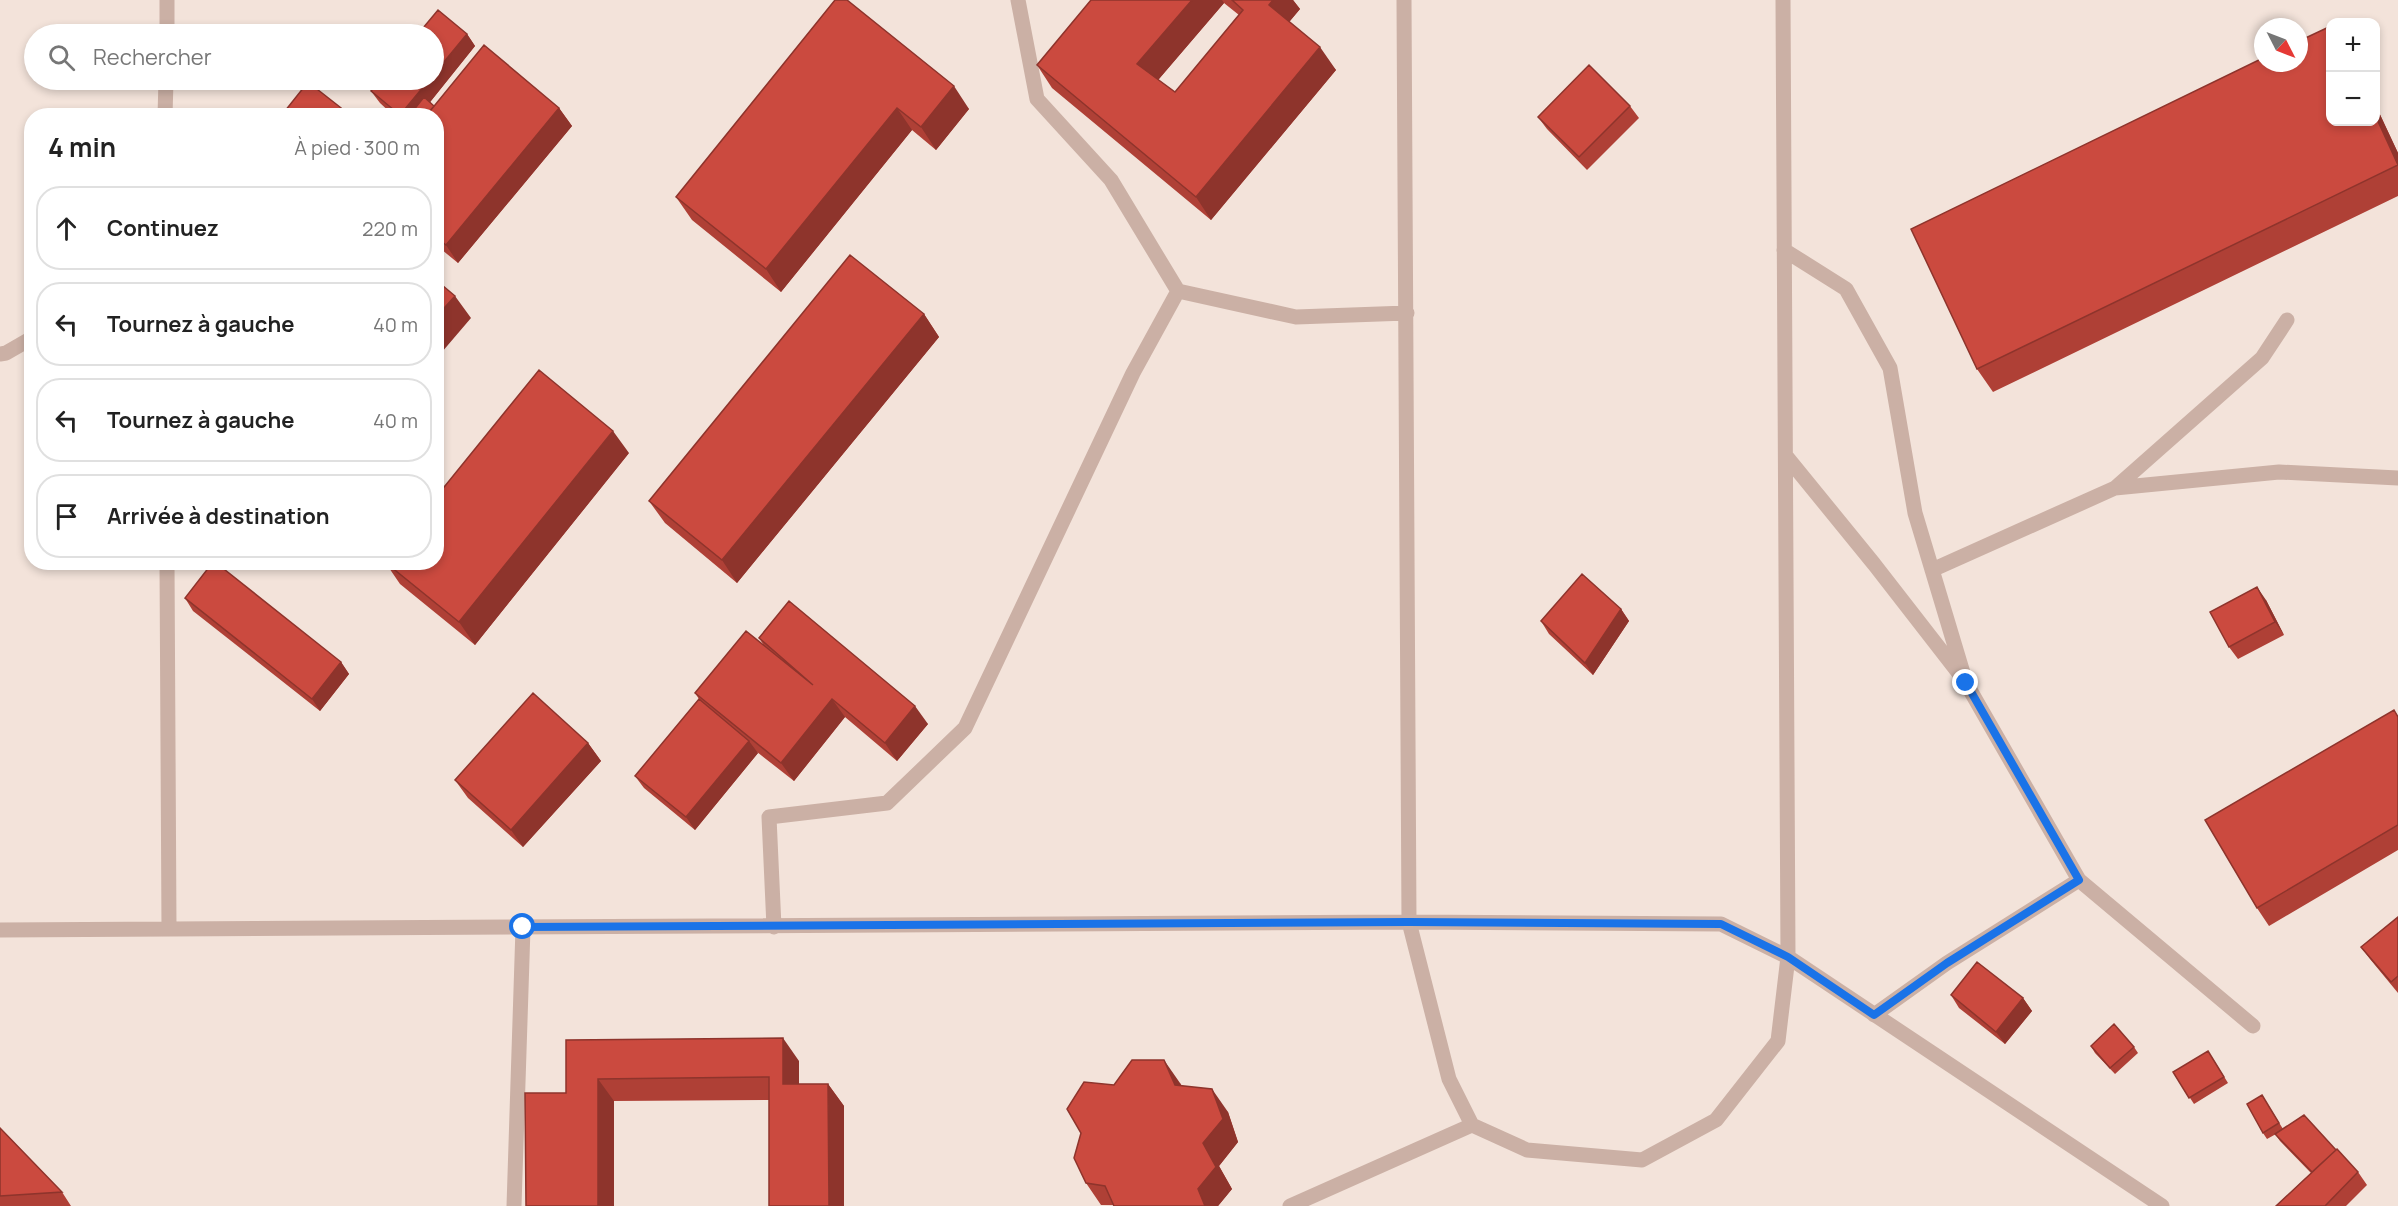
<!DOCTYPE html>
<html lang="fr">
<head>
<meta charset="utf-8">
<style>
  :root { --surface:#fff; --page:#f6f6f6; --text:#222; --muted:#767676; --line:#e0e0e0 }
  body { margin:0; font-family:Manrope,sans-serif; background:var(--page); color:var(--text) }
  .controls { position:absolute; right:18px; top:18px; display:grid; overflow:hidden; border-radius:12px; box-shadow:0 3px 9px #0003 }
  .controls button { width:54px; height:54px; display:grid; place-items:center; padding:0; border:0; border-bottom:2px solid var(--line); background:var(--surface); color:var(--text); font:30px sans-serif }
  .compass { position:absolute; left:2254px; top:18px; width:54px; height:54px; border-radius:50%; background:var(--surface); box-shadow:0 3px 9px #0003; rotate:132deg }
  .stop { position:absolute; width:18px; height:18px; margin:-14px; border:4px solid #1a73e8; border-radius:50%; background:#fff }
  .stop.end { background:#1a73e8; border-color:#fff; box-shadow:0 2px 6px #0008 }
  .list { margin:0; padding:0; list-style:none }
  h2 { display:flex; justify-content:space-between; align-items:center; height:78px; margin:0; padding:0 24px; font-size:26px }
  h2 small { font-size:20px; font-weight:400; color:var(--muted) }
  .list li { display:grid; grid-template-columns:39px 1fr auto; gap:18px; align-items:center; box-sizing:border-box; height:84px; margin:0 12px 12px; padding:0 12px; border:2px solid var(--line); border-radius:24px }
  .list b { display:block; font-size:22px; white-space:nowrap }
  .list em { font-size:20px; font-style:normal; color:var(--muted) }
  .icon { flex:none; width:33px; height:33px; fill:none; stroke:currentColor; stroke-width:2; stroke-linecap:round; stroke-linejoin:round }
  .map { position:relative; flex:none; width:2398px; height:1206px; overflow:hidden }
  .search { position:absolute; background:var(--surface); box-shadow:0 3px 9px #0003; left:24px; top:24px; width:420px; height:66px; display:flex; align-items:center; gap:15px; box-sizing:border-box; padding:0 21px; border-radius:33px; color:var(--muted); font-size:22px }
  .panel { position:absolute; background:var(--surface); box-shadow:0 3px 9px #0003; left:24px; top:108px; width:420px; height:462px; border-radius:24px }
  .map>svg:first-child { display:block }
</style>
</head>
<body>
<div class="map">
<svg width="2398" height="1206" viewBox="0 0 2398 1206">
  <rect width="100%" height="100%" fill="#f3e3da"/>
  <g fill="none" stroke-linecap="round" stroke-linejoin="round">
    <path stroke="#cbb0a5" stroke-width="15" d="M1018,0L1037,99L1111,180L1178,291
      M1404,0L1409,922L1449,1079L1472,1125L1527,1150L1642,1160L1716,1120L1778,1041L1788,957L1783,0
      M167,34V0
      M165,116L166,80
      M1784,250L1846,289L1890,368L1915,513L1966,683L2079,880L2253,1026
      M0,354L6,353L32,338
      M1786,456L1874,564L1961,676
      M2115,488L2262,358L2287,320
      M167,562L169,929
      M1932,570L2115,488L2279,472L2398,478
      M774,927L769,817L887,803L965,728L1133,373L1178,291L1296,317L1407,313
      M0,930L1409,922L1721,924L1788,957L2162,1206
      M1874,1015L1947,963L2079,880
      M514,1206L523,928
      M1290,1206L1472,1125"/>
  </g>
  <path fill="#af4036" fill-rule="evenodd" d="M835,0L969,109L936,150L912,130L781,292L692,220L676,197Z
    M1091,0H1293L1300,9L1289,22L1336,70L1211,220L1052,88L1037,65ZM1224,3L1239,15L1175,92L1158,80Z
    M467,34L475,46L430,102L434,106L559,108L572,126L458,263L436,245V116H394L380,103L371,91Z
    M1630,106L1639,118L1587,170L1547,129L1538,117Z
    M2376,106L2398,153V196L1993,392L1977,369L2376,122Z
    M924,314L939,337L737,583L665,523L649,501Z
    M629,453L475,645L400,584L385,562Z
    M185,598L341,662L349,674L320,711L193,611Z
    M2266,600L2284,635L2238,659L2229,647Z
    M1621,609L1629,621L1593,675L1549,634L1541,621Z
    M759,638L928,724L897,761L845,717L794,781L757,752L758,753L695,830L644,788L635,776L699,699L695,693L763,644Z
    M2394,710L2398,716V850L2269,926L2257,908Z
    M588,743L601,761L523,847L468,798L455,780Z
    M2398,917V993L2370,959L2361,947Z
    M1951,995L2023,998L2032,1011L2005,1044L1959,1008Z
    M566,1040L799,1061V1084H828L844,1106L769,1100L614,1101V1206H526L566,1093Z
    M2091,1046L2134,1047L2138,1053L2115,1074L2095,1053Z
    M2212,1057L2228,1083L2194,1104L2173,1072Z
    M1180,1083L1182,1086L1228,1112L1238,1142L1219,1166L1232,1189L1218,1206L1101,1205L1086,1183L1114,1085Z
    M2262,1095L2283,1129L2336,1150L2358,1172L2367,1185L2346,1206H2276L2311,1173L2280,1141L2275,1134H2276L2267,1139L2263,1133Z
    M0,1128L62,1192L71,1206H0Z"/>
  <path fill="#8e342c" d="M1192,0H1222L1224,3L1153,86L1137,64Z
    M1273,0H1293L1300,9L1285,27L1269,5Z
    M467,34L475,46L419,116H400L429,80H434V74Z
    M1320,47L1336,70L1211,220L1196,197Z
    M954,86L969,109L936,150L921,127Z
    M2376,106L2398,153V164L2376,117Z
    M559,108L572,126L458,263L446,245Z
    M897,108L912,130L781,292L766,269Z
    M455,296L471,318L436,359V317Z
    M924,314L939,337L737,583L722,560Z
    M613,431L629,453L475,645L459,622Z
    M2257,587L2266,600L2284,635L2275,622Z
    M1621,609L1629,621L1593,675L1585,663Z
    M341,662L349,674L320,711L312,699Z
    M832,699L845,717L794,781L781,763Z
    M915,706L928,724L897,761L885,743Z
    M749,741L758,753L695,830L686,817Z
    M588,743L601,761L523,847L511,830Z
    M2023,998L2032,1011L2005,1044L1996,1032Z
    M783,1038L799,1061V1107L783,1084Z
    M1164,1060L1180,1083L1191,1108L1175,1085Z
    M598,1079L614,1101V1206H598Z
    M828,1084L844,1106V1206H829Z
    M1212,1089L1228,1112L1238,1142L1219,1166L1232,1189L1218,1206H1205L1198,1189L1203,1143Z"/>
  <path fill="#cb4a3f" stroke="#8e342c" stroke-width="1.5" d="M835,0H847L954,86L921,127L897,108L766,269L676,197Z
    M1091,0H1192L1137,64L1175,92L1243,10L1232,0H1273L1269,5L1320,47L1196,197L1037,65Z
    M438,10L467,34L434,74V34H418Z
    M2331,26V122H2376V117L2398,165L1977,369L1911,229L2263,58V63H2299V41Z
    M484,45L559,108L446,245L436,237V116H426Z
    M1589,65L1630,106L1579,157L1538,117Z
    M380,80H429L400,115L371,91Z
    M308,82L350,115L281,116Z
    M424,97L434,106L426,116H409Z
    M850,255L924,314L722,560L649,501Z
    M436,280L455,296L436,317Z
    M539,370L613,431L459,622L385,562H436V497Z
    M213,562H215L341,662L312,699L185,598Z
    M1582,574L1621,609L1585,663L1541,621Z
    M2257,587L2275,622L2229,647L2210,612Z
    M789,601L915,706L885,743L832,699L781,763L695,693L746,631L813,685L759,638Z
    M533,693L588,743L511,830L455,780Z
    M699,699L749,741L686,817L635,776Z
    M2394,710L2398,717V825L2257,908L2205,820Z
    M2398,917V976L2391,982L2361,947Z
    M1977,962L2023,998L1996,1032L1951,995Z
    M2114,1024L2134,1047L2110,1068L2091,1046Z
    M783,1038V1084H828L829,1206H769V1077L598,1079V1206H526L525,1093H566V1040Z
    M2208,1051L2224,1077L2189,1098L2173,1072Z
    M1132,1060H1164L1175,1085L1212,1089L1223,1119L1203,1143L1216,1167L1198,1189L1205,1206H1114L1105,1186L1086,1183L1074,1158L1081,1133L1067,1109L1084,1082L1114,1085Z
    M2262,1095L2279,1123L2263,1133L2247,1104Z
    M2304,1115L2336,1150L2312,1172L2275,1134Z
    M0,1128L62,1192L0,1196Z
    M2337,1149L2358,1172L2325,1206H2276Z"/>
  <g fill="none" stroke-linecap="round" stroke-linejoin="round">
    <path stroke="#1a73e8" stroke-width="8" d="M523,927L1409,922L1721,924L1788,957L1874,1015L1947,963L2079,880L1966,683"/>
  </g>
</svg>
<div class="controls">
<button>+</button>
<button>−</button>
</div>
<svg class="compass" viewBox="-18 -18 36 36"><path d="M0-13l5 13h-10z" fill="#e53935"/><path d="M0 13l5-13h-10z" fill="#767676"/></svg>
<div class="stop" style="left:523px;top:927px"></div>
<div class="stop end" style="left:1966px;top:683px"></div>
<div class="search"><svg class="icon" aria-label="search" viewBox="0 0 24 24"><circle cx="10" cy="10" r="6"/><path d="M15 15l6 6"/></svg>Rechercher</div>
<section class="panel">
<h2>4 min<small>À pied · 300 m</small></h2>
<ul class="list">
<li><svg class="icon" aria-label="ahead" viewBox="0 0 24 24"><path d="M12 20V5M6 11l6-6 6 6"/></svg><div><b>Continuez</b></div><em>220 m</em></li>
<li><svg class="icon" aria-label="left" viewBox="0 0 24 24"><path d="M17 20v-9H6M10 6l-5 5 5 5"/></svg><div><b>Tournez à gauche</b></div><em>40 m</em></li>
<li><svg class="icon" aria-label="left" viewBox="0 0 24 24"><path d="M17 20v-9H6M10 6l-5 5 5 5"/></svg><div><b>Tournez à gauche</b></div><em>40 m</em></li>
<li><svg class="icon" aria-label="arrive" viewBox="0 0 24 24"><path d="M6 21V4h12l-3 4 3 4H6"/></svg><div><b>Arrivée à destination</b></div></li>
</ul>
</section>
</div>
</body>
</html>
